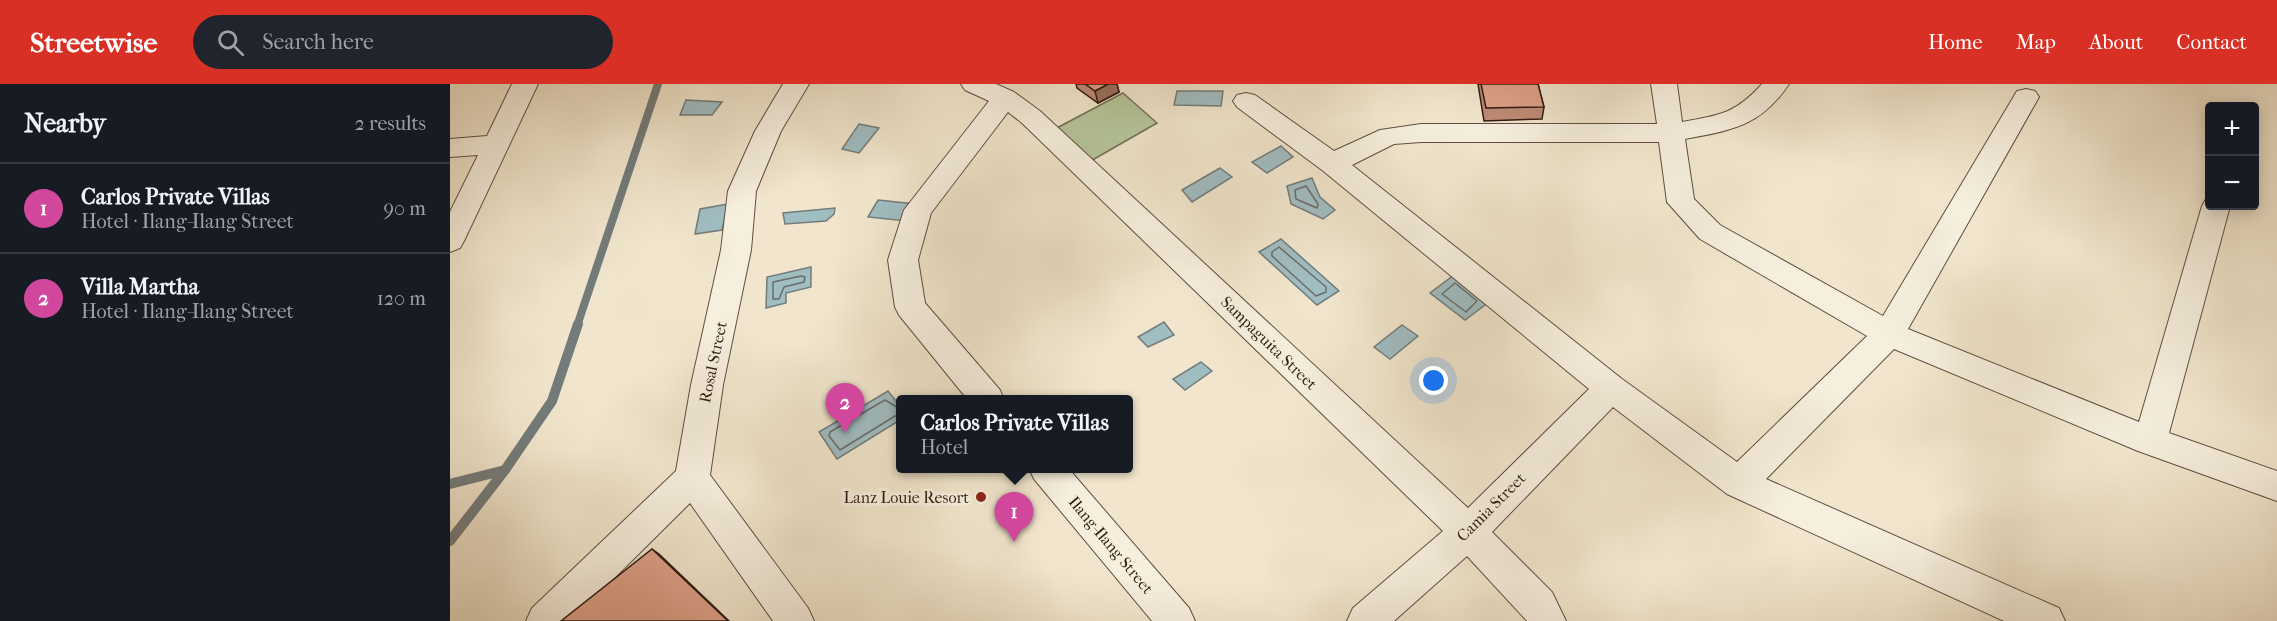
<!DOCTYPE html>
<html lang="en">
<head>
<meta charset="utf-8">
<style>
  :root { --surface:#171b24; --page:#20242c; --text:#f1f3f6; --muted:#9ea1a6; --line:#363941; --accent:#d93025 }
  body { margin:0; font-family:"IM FELL French Canon",serif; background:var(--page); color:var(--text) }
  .controls { position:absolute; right:18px; top:18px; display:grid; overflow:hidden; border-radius:6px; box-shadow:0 3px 15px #0003 }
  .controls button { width:54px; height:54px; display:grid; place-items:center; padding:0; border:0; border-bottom:2px solid var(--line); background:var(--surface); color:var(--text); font:30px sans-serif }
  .you { position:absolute; left:984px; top:297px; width:21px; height:21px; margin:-15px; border:4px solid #fff; border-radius:50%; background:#1a73e8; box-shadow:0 0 0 9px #1a73e833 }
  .badge { display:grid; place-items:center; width:39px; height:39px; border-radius:50%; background:var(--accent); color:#fff; font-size:20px; font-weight:700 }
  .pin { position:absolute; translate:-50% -50px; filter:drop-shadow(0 2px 3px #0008) }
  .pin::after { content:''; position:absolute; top:32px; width:21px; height:18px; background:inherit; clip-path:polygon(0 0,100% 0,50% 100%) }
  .popup { position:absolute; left:446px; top:311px; width:237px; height:78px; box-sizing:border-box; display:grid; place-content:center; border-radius:6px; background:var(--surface); filter:drop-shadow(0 2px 4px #0005); font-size:20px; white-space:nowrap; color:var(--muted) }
  .popup b { font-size:22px; color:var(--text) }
  .popup::after { content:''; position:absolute; left:50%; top:100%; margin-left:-12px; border:12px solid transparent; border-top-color:var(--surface) }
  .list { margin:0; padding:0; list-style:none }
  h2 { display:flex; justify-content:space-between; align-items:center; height:78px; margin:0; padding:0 24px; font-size:26px }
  h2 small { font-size:20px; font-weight:400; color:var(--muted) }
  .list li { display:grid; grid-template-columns:39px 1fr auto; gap:18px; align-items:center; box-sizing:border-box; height:90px; padding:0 24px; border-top:2px solid var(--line) }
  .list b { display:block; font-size:22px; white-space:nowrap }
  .list p { margin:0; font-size:20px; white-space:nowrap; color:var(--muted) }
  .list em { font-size:20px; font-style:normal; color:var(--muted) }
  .icon { flex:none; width:33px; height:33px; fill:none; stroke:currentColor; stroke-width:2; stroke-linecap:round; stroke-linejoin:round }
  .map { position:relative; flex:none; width:1827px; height:537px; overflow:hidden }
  header { display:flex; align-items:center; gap:36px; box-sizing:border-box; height:84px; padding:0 30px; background:var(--accent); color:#fff }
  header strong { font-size:28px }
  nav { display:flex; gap:33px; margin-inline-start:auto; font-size:21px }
  .search { width:420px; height:54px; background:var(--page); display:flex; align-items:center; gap:15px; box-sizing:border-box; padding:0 21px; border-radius:33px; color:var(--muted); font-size:22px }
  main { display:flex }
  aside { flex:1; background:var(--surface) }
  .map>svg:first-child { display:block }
</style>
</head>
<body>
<header>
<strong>Streetwise</strong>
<div class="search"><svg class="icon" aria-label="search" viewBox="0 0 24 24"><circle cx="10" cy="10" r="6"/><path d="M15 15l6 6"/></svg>Search here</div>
<nav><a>Home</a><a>Map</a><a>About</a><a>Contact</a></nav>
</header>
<main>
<aside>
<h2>Nearby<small>2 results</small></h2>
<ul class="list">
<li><span class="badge" style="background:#d1479c">1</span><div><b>Carlos Private Villas</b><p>Hotel · Ilang-Ilang Street</p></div><em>90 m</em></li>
<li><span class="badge" style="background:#d1479c">2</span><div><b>Villa Martha</b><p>Hotel · Ilang-Ilang Street</p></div><em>120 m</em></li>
</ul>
</aside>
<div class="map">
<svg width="1827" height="537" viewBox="0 0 1827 537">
  <rect width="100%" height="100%" fill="#f1e6cd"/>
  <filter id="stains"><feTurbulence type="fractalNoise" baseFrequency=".00333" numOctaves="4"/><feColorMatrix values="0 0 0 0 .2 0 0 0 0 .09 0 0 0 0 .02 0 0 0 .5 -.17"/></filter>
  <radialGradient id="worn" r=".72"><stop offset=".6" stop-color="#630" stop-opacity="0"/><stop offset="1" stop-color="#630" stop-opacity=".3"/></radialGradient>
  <path fill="#b6c69b" stroke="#737056" stroke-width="1.5" d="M673,9L707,39L639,78L603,46Z"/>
  <path fill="#a0bdc2" stroke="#737c7b" stroke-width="1.5" d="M727,7H773L771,22L724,21Z
    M236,16L272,18L262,31H230Z
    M409,40L429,44L409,69L392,65Z
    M831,62L843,73L817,89L802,78Z
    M770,84L782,93L742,118L732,106Z
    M862,94L870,113L885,126L873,135L841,120L837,102Z
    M428,116L465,120L456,137L418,133Z
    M278,120L272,146L245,150L250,125Z
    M385,124L384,130L376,137L335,140L333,129Z
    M831,155L889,207L867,221L809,168Z
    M361,183V203L336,209V219L316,224L317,193Z
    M1004,191L1039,218L1015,236L980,209Z
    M714,238L724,251L698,263L688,253Z
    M952,241L968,252L940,275L924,263Z
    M751,278L762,287L735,306L723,295Z
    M438,307L450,322V336L387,375L369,348Z"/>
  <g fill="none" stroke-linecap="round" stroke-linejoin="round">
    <path stroke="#686c6a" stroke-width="1.5" d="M856,102L868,120L867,124L846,115L845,106Z
      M829,163L876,203V208L866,212L822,172V168Z
      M351,192L355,193L354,198L334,203L329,215H323V198Z
      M1005,199L1027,217L1016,228L992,210Z
      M450,325L435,316L380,348L379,352L390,366L445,332H450"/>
    <path stroke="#737c7b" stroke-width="8" d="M127,242L208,0"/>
    <path stroke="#737c7b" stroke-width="10" d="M0,400L55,386
      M0,457L55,386L102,317L128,240"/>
    <g stroke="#604e40" stroke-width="2">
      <path id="street" d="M62,0H88L14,157L10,164L0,168V128L28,71L0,73V55L37,52Z
        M333,0H359L331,47L306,107L301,166L273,301L260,391L358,524L364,537H323L240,419L121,537H76L82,524L226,387L241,301L271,166L278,107L305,47Z
        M511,0H546L564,8L590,27L1018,424L1139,305L872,86L787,23L783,17L787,11L796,9L805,11L884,67L930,46L971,40H1207L1201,0H1227L1232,38C1270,31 1285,30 1312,0H1339C1310,43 1282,46 1235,55L1244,115L1270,141L1433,232L1567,7L1576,5L1585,7L1589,13L1458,245L1689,338L1752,122L1756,115L1760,114V122H1780L1719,349L1827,387V417L1688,367L1444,265L1316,395L1609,524L1615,537H1554L1277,410L1163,323L1042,448L1102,508L1116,537H1077L1017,472L944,537H897L903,524L993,447L572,39L558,28L481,129L468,176L475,219L550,306L554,316H518L449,231L445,223L438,176L454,126L539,17L515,6ZM971,58H1209L1217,118L1250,155L1417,252L1287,378L1172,295L902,81L944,60Z
        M579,384H618L739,524L745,537H702L584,395Z"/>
    </g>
    <use href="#street" fill="#f6efde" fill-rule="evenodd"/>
  </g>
  <path fill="#be8a75" stroke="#301b11" stroke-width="1.5" d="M626,0H667L669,8L648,19L627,4Z
    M1028,0H1088L1094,23L1092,35L1034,37Z"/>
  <path fill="#9b705f" stroke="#301b11" stroke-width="1.5" d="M658,0H667L669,8L648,19L645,7Z
    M202,465L209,470L279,537H278Z"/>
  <path fill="#dda088" stroke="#301b11" stroke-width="1.5" d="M635,0H658L645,7Z
    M1031,0H1088L1094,23L1036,24Z
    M202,465L278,537H111Z"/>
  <circle fill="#8f2418" stroke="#f6efde" stroke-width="2" cx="531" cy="413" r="6"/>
  <g text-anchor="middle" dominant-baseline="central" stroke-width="6" stroke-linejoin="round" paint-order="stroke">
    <g font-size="16" fill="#301b11" stroke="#f6efde">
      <text transform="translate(819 259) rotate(44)">Sampaguita Street</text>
      <text transform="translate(263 278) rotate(-78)">Rosal Street</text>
      <text transform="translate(1041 423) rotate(-45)">Camia Street</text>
      <text transform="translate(661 461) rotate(50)">Ilang-Ilang Street</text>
    </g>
    <g font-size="16" fill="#301b11" stroke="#f6efde" text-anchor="end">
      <text x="519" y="413">Lanz Louie Resort</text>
    </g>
  </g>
  <rect width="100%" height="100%" filter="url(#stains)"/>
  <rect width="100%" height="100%" fill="url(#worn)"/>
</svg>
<div class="controls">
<button>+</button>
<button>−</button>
</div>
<div class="you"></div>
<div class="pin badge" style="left:564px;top:458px;background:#d1479c">1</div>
<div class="popup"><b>Carlos Private Villas</b>Hotel</div>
<div class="pin badge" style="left:395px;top:349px;background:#d1479c">2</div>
</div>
</main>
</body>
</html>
